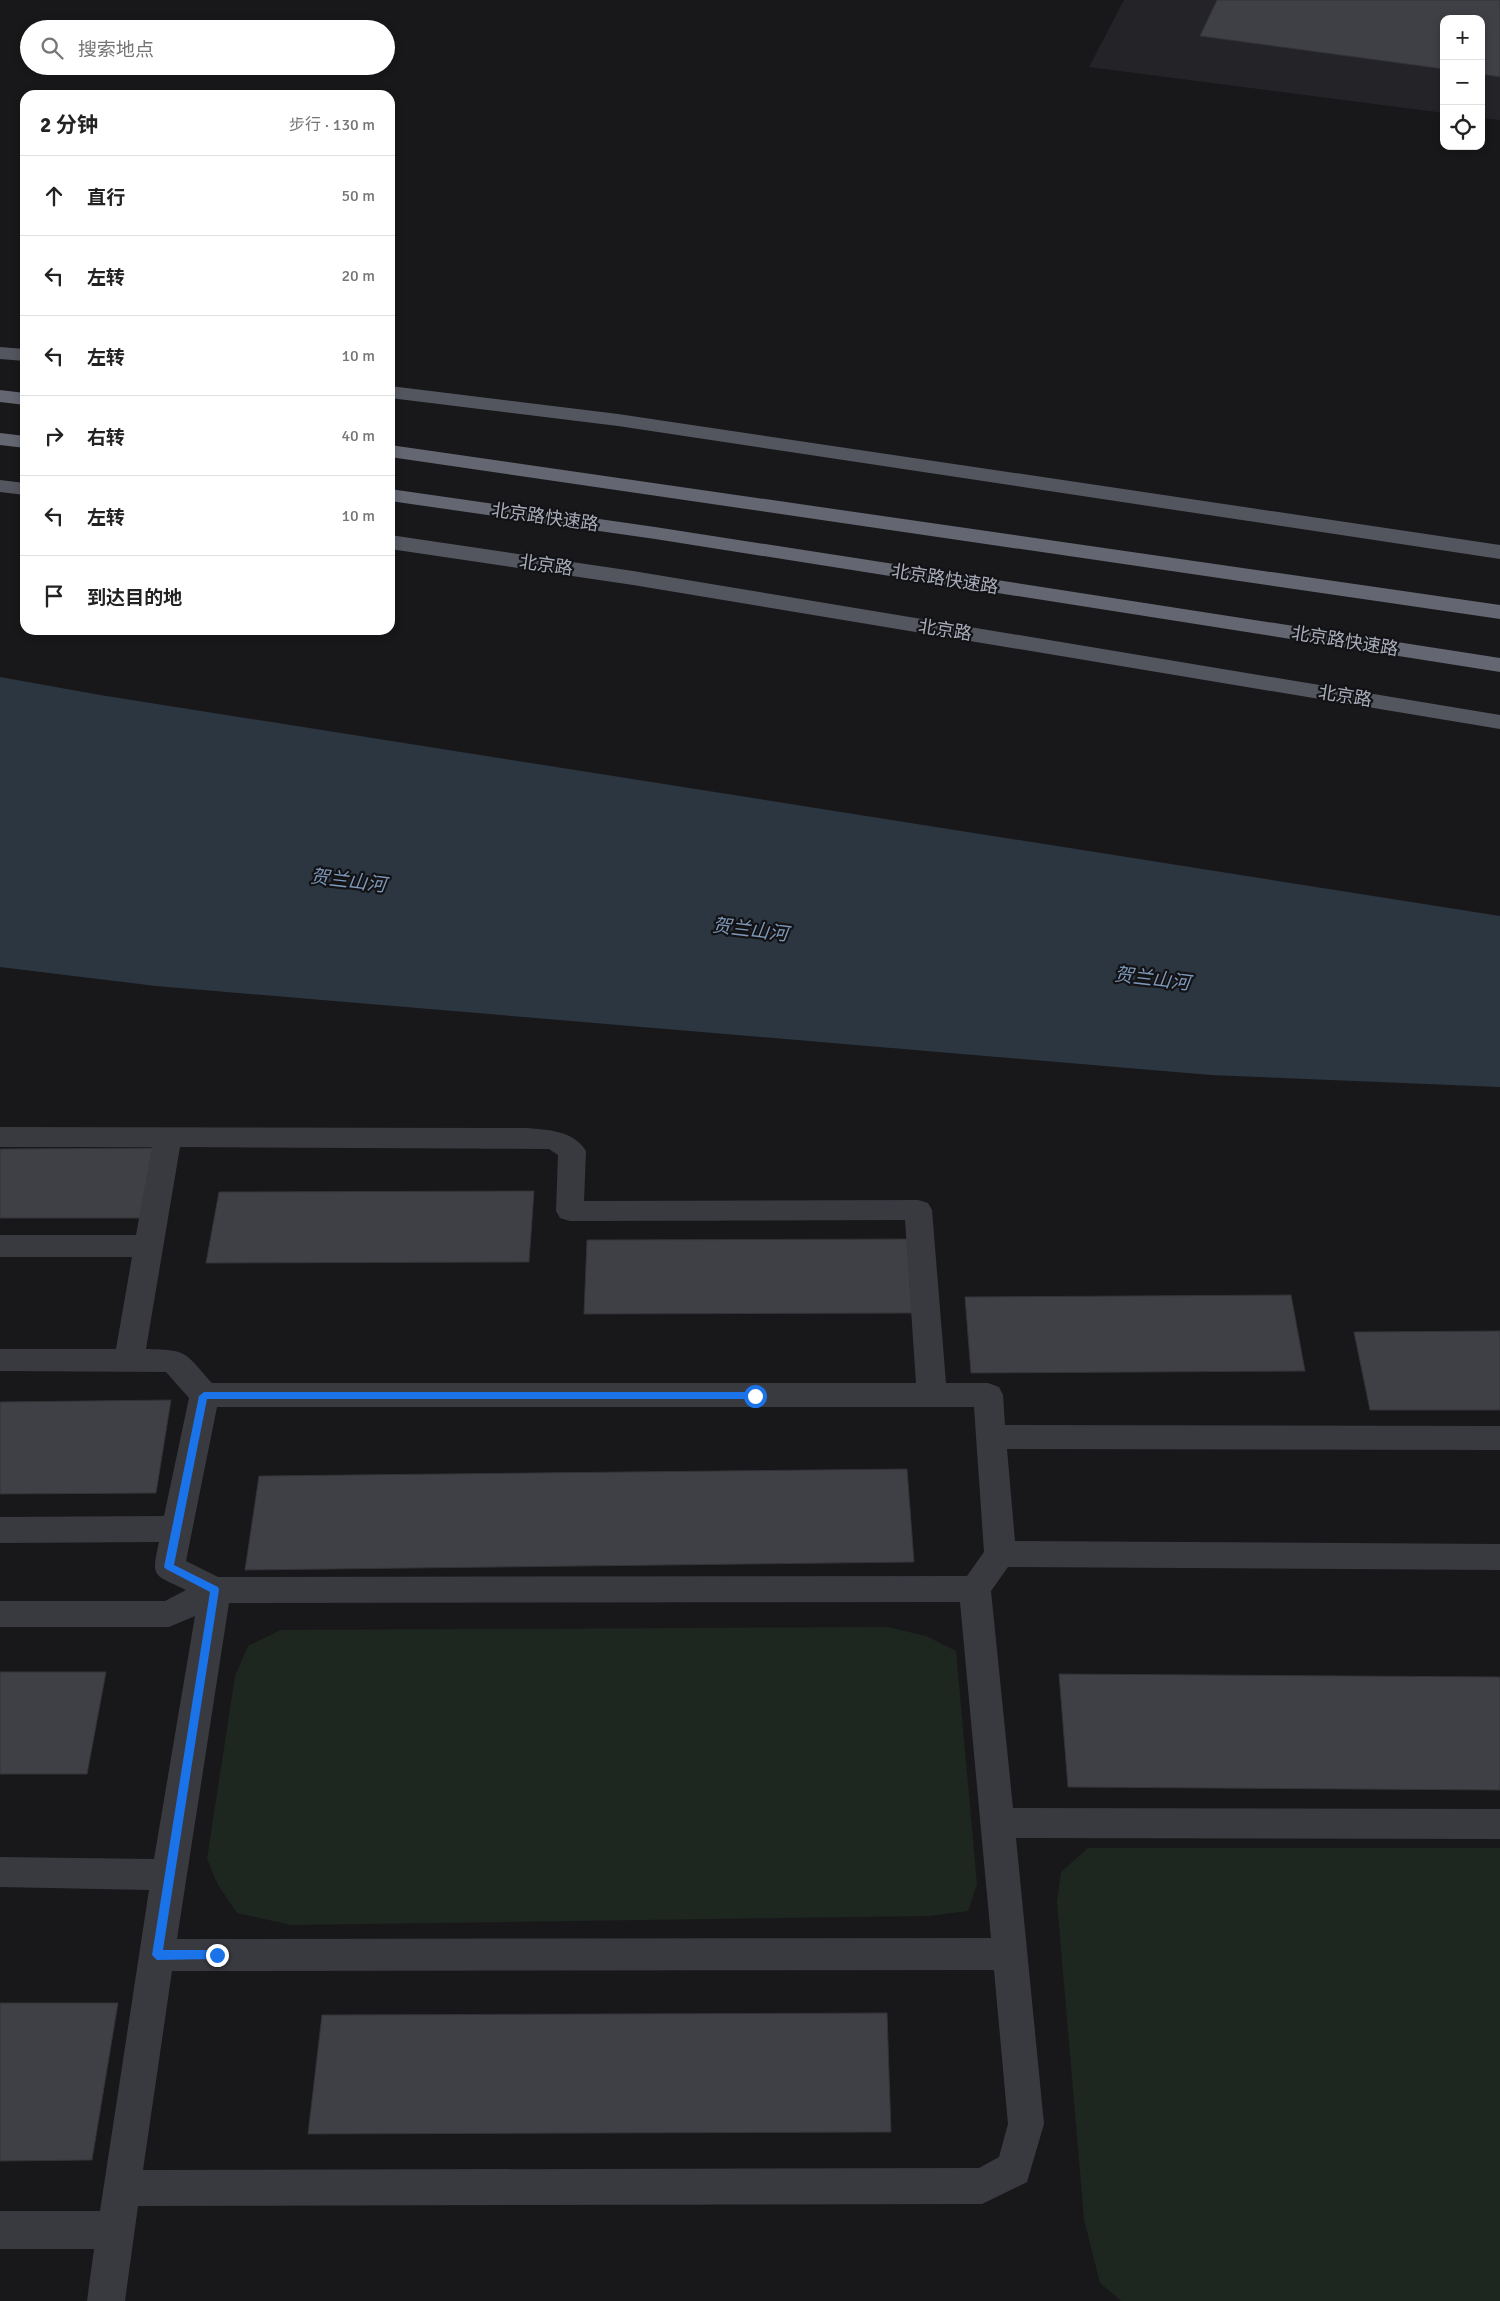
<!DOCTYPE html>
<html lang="zh">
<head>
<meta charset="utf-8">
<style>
  :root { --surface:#fff; --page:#f2f2f2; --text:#222; --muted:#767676; --line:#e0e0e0 }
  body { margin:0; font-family:Signika,"Noto Sans SC",sans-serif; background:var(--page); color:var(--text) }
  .controls { position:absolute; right:15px; top:15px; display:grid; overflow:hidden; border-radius:10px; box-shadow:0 2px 8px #0003 }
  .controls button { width:45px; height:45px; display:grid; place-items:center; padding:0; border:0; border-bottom:1px solid var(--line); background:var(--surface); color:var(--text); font:25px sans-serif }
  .stop { position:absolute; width:15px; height:15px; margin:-11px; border:4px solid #1a73e8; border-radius:50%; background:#fff }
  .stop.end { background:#1a73e8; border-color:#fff; box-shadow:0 1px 5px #0008 }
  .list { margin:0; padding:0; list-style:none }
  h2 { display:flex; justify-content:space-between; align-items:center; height:65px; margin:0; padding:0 20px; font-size:21px }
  h2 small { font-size:16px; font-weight:400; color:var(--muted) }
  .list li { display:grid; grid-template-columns:32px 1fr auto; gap:15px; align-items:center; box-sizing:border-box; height:80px; padding:0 20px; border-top:1px solid var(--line) }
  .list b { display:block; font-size:19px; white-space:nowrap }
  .list em { font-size:16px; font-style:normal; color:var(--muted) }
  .icon { flex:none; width:28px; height:28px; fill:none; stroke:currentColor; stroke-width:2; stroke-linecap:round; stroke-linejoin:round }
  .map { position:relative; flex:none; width:1500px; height:2301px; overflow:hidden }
  .search { position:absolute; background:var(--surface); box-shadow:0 2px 8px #0003; left:20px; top:20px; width:375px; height:55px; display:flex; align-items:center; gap:12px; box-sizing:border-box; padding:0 18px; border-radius:28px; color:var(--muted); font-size:19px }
  .panel { position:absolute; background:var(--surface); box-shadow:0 2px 8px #0003; left:20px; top:90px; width:375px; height:545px; border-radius:15px }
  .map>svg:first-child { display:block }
</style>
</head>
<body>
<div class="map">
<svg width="1500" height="2301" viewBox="0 0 1500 2301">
  <rect width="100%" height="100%" fill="#18181b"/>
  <path fill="#242428" d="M1124,0H1500V120L1481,118V19H1444V113L1089,67Z"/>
  <path fill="#1d261f" d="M888,1627L926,1636L956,1651L977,1884L968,1911L929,1916L291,1925L237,1913L218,1885L207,1859L235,1676L248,1646L281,1630Z
    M1088,1848H1500V2301H1121L1100,2283L1084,2219L1057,1902L1061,1872Z"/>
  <path fill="#2c3640" d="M0,677L100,695L1500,916V1087L1211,1075L156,986L0,967Z"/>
  <path fill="#3f4045" stroke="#323237" d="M1217,0H1500V77L1481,74V19H1444V69L1200,36Z
    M154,1148L140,1218H0V1149Z
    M534,1191L529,1262L206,1263L219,1192Z
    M907,1239L912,1313L584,1314L587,1240Z
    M1291,1295L1305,1371L971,1373L965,1297Z
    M1500,1331V1410H1370L1354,1332Z
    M171,1400L156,1493L0,1494V1402Z
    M907,1469L914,1562L245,1570L259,1476Z
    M0,1672H106L87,1774H0Z
    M1059,1674L1500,1677V1790L1068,1787Z
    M0,2003H118L92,2160L0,2161Z
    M887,2013L891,2132L308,2134L322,2015Z"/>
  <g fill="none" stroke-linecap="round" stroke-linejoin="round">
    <path fill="#393940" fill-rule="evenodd" d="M0,1127L526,1128C548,1130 573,1130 586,1151L584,1201L918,1200L928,1203L932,1210L946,1383H988L999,1387L1003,1395L1005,1425L1500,1426V1450L1007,1449L1015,1541L1500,1544V1570L1008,1567L991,1591L1013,1808L1500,1809V1839L1016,1838L1044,2124L1027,2182L982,2204L138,2206L125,2301H87L94,2249H0V2211H100L149,1890L0,1887V1857L154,1859L195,1616L169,1627H0V1601H165L186,1590C153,1574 151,1579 159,1542L0,1543V1517L164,1516L189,1398L166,1372L0,1371V1349H116L132,1257H0V1235H136L152,1147H0ZM180,1147L549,1149L558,1155L556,1211L560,1218L570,1221L905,1220L916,1383H212C184,1352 189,1350 146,1349ZM217,1407H974L984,1552L967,1576L218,1577L186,1561ZM960,1602L991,1938L177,1939L229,1603ZM994,1970L1008,2124L999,2157L979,2168L143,2170L172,1971Z"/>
    <path fill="#54565f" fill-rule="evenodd" d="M0,347L25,349V361L0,359Z
      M390,386L618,414L1500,545V559L618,426L390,398Z
      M0,480L25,483V495L0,492Z
      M390,535L633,571L1500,715V729L633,585L390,549Z"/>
    <path fill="#646771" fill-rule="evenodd" d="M0,390L25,393V405L0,402Z
      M0,433L25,436V448L0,445Z
      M390,445L1500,605V619L390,457Z
      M390,489L655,527L1500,658V672L655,539L390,501Z"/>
  </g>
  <path fill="#1a73e8" d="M204,1392H755L760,1396L755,1399H207L174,1565L218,1587L219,1590L163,1950H217L222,1955L217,1959L157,1960L152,1955L210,1592L166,1569L164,1567L199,1396Z"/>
  <g text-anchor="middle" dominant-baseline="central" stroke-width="4.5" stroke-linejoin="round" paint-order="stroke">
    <g font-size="18" fill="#a9adbb" stroke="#131316">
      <text transform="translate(545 517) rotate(8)">北京路快速路</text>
      <text transform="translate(546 565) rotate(8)">北京路</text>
      <text transform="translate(945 579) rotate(9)">北京路快速路</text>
      <text transform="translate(945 630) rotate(9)">北京路</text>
      <text transform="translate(1345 641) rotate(9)">北京路快速路</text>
      <text transform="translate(1345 696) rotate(9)">北京路</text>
    </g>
    <g font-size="19" font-style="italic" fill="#7d98b9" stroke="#131316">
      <text transform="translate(348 881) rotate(7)">贺兰山河</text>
      <text transform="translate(750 930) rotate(7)">贺兰山河</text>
      <text transform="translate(1152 979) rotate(7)">贺兰山河</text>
    </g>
  </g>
</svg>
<div class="controls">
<button>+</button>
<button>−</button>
<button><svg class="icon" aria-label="locate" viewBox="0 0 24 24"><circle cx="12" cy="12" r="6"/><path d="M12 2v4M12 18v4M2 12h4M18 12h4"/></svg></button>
</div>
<div class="stop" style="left:755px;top:1396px"></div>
<div class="stop end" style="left:217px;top:1955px"></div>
<div class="search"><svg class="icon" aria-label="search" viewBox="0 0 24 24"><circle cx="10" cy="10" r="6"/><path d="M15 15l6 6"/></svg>搜索地点</div>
<section class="panel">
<h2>2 分钟<small>步行 · 130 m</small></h2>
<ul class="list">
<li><svg class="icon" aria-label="ahead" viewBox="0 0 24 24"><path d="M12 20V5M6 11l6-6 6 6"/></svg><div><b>直行</b></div><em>50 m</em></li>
<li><svg class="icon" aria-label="left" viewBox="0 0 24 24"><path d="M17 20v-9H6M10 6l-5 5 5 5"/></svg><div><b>左转</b></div><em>20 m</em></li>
<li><svg class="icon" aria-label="left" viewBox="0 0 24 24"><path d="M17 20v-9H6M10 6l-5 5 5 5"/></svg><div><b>左转</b></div><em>10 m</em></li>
<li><svg class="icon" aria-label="right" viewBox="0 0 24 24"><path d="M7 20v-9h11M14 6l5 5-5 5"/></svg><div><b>右转</b></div><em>40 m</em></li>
<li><svg class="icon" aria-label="left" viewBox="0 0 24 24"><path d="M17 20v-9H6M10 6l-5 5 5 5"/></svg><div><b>左转</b></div><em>10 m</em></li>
<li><svg class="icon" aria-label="arrive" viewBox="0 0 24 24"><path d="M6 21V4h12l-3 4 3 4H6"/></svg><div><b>到达目的地</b></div></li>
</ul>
</section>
</div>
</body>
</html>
